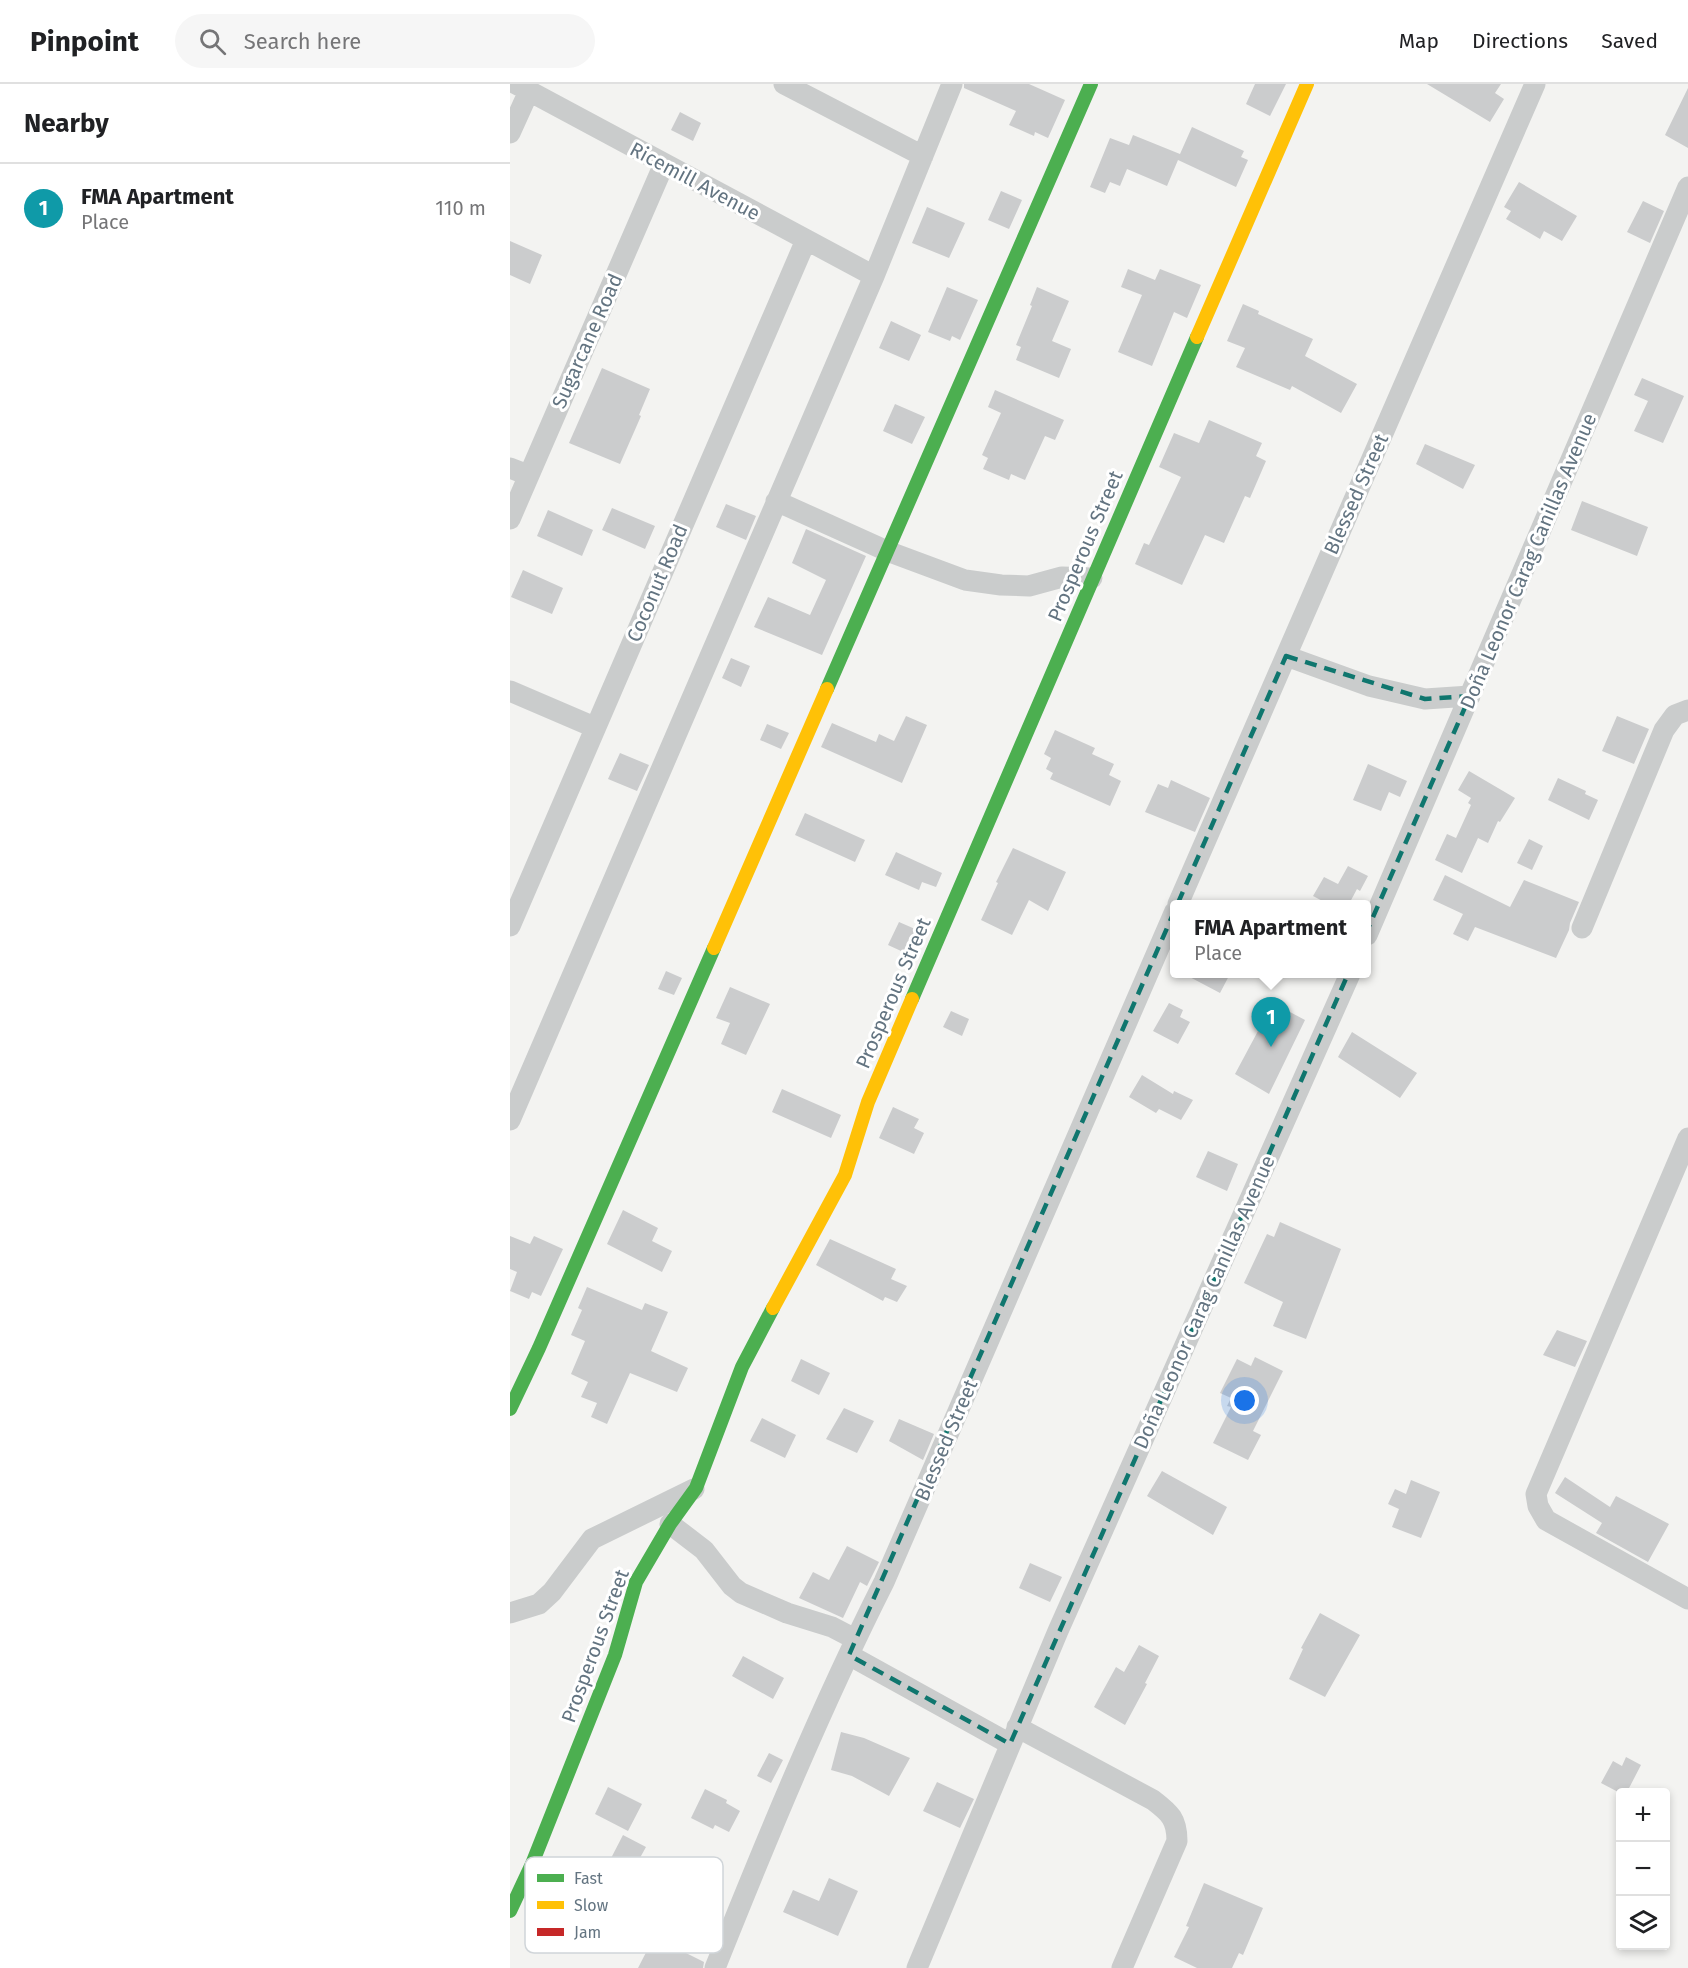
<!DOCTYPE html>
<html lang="en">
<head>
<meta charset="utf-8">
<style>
  :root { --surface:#fff; --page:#f6f6f6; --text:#202124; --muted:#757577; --line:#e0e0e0; --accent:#2563eb }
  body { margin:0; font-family:"Fira Sans",sans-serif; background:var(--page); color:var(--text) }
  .controls { position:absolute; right:18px; bottom:18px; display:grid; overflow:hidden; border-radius:6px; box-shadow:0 3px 9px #0003 }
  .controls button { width:54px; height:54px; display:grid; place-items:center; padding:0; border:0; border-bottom:2px solid var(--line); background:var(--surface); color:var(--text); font:30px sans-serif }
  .you { position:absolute; left:735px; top:1317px; width:21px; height:21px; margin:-15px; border:4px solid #fff; border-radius:50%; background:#1a73e8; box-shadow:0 0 0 9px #1a73e833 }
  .badge { display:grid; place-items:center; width:39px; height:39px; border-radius:50%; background:var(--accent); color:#fff; font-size:20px; font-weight:700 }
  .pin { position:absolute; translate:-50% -50px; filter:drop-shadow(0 2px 3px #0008) }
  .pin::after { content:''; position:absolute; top:32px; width:21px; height:18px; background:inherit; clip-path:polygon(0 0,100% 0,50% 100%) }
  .popup { position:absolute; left:660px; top:816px; width:201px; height:78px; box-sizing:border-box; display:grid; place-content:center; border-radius:6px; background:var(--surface); filter:drop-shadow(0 2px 4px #0005); font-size:20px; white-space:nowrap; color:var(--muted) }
  .popup b { font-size:22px; color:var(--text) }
  .popup::after { content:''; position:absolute; left:50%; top:100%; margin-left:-12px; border:12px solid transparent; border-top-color:var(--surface) }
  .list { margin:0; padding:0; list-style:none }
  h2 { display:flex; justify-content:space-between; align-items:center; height:78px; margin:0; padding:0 24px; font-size:26px }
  h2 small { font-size:20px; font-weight:400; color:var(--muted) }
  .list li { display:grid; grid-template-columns:39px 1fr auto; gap:18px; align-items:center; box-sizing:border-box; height:90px; padding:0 24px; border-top:2px solid var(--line) }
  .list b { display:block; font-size:22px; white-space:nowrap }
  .list p { margin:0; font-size:20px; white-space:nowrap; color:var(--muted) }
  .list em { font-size:20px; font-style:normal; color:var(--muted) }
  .icon { flex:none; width:33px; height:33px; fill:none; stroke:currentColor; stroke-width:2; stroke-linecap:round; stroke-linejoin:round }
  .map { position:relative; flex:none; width:1178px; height:1884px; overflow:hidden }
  header { display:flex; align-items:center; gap:36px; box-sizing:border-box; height:84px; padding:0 30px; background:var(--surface); border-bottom:2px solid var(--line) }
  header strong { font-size:28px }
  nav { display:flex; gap:33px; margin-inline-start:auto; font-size:21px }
  .search { width:420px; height:54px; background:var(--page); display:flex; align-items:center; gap:15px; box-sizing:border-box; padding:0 21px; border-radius:33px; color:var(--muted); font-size:22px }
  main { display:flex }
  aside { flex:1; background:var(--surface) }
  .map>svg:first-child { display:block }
</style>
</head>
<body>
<header>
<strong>Pinpoint</strong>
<div class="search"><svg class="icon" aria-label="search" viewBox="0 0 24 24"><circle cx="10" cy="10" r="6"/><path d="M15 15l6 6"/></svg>Search here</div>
<nav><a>Map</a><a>Directions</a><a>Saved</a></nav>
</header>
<main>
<aside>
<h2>Nearby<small></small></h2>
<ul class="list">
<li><span class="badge" style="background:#0f9aa8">1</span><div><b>FMA Apartment</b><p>Place</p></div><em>110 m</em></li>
</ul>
</aside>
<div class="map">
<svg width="1178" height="1884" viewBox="0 0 1178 1884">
  <rect width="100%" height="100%" fill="#f3f3f1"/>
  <path fill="#cbcccd" d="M454,0H519L555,16L538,54L525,48L524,52L499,41L506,27L454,4Z
    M745,0H776L760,32L736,20Z
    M917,0H991L985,9L994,15L980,38Z
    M1178,4V64L1155,51Z
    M170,28L191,39L183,57L161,46Z
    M682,43L734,67L731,73L738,76L726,103L668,76L657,102L617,85L610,102L600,98L595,109L580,103L600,54L619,61L623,51L670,70Z
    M1009,98L1067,132L1052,157L1034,147L1030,155L996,135L1001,127L994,123Z
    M491,107L512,116L499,145L478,136Z
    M1133,117L1154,127L1140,159L1117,148Z
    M417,123L455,139L439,174L402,159Z
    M0,157L32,171L20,200L0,191Z
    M618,185L645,196L650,185L691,201L677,234L664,228L642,282L608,268L632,211L611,203Z
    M437,203L468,216L450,256L442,252L440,257L418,248Z
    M527,203L559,217L542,257L561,265L549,294L506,276L511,263L506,261L522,222L520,221Z
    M733,220L749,227L748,230L803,255L795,272L847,300L831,329L782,302L780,306L726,283L735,264L717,257Z
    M381,237L411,251L399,277L369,264Z
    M92,284L140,305L129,331L131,332L110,380L59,359Z
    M1132,294L1174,312L1153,359L1124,347L1138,317L1124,311Z
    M485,306L554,336L545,356L535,352L515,396L501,390L499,396L473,385L478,374L472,371L491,329L478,323Z
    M385,320L415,333L402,360L373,347Z
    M699,336L752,359L746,372L756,377L740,414L735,412L714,459L695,451L672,501L625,480L634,459L639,461L671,393L649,383L664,349L689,359Z
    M915,360L965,381L953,405L906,380Z
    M1072,417L1138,443L1127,472L1061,446Z
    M216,420L246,432L236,456L206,443Z
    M102,424L145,442L135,465L92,446Z
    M38,426L83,446L72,472L27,452Z
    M296,445L356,472L312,571L244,543L258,513L300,531L316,496L282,479Z
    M13,486L53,504L42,530L1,513Z
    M221,574L240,582L231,603L212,594Z
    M396,632L417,641L392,699L311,663L322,639L366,658L369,650L384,657Z
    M1107,632L1139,645L1124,680L1092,667Z
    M257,640L279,649L271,665L250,656Z
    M545,646L585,664L582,670L604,680L599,691L611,697L600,722L540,695L543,689L536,685L541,674L534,670Z
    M110,669L139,681L127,707L98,695Z
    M858,680L897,697L890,713L879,708L871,727L843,716Z
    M959,687L1005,714L990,738L988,737L978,759L968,754L952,789L925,776L937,750L946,754L961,721L958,719L961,714L948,706Z
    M1048,694L1076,707L1075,710L1088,716L1079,736L1038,716Z
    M661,696L700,714L685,748L635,728L648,700L658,704Z
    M295,729L355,756L345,778L285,751Z
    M1019,755L1033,762L1022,786L1007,779Z
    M503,764L556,788L538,827L519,816L502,851L471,836L488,799L486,798Z
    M386,768L432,789L426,803L412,798L409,806L375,791Z
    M838,782L858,792L850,807L847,805L839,820H818L803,812L814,793L828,800Z
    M935,791L1000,823L1014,796L1069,818L1060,839L1059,846L1046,874L965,843L958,857L943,850L953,830L923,816Z
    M389,838L412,848L402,872L378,861Z
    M156,887L172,894L164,911L148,905Z
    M674,890H720L710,909Z
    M220,903L260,920L236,971L211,960L220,939L206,934Z
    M659,919L673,926L670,933L680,938L668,960L643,947Z
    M763,919L795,936L759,1010L725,990Z
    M441,927L459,935L452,952L433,943Z
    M842,948L907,989L890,1014L828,973Z
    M632,991L663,1010L664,1007L683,1016L671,1036L649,1025L646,1029L619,1013Z
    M272,1005L331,1031L321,1054L262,1028Z
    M383,1023L409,1035L404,1044L414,1049L404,1070L369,1054Z
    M698,1067L728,1080L717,1107L686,1093Z
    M113,1126L148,1144L142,1157L162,1167L152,1188L97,1160Z
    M770,1138L831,1165L796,1255L763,1242L773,1218L734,1199L757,1150L764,1153Z
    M0,1152L20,1160L24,1152L53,1165L31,1212L22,1208L19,1215L0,1207L7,1188L0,1185Z
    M320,1155L386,1185L381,1195L397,1202L387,1218L375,1213L373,1217L306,1181Z
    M77,1203L132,1226L135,1219L158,1228L141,1267L178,1284L167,1308L120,1289L97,1340L81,1333L87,1319L71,1313L78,1298L61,1290L75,1257L61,1251L72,1226L68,1224Z
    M1047,1246L1077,1257L1065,1283L1033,1271Z
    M745,1273L773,1287L743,1347L751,1351L738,1376L703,1359L721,1323L717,1322L721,1314L710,1309L727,1275L741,1282Z
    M291,1275L320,1289L309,1311L281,1297Z
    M334,1324L364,1337L347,1369L316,1355Z
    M252,1334L286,1351L275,1374L240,1357Z
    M389,1335L424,1350L413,1376L379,1357Z
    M652,1387L717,1423L703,1451L637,1412Z
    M1055,1393L1100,1423L1106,1412L1159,1440L1138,1478L1086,1449L1092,1439L1045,1409Z
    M901,1396L930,1408L911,1454L882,1443L889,1425L878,1420L885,1405L896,1410Z
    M337,1462L369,1478L357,1502L350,1498L333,1534L289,1514L303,1488L319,1496Z
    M520,1479L552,1493L540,1518L509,1504Z
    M810,1529L850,1551L815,1613L779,1595L793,1565L791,1564Z
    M629,1561L649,1572L635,1599L637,1600L615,1641L584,1623L606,1583L614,1588Z
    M233,1572L274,1594L263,1615L222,1592Z
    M331,1648L354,1654L400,1674L379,1712L342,1692L321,1686Z
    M259,1669L273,1676L261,1699L247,1692Z
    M1116,1673L1131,1681L1117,1708L1110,1709L1091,1699L1103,1677L1112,1682Z
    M427,1698L464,1715L450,1744L413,1727Z
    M98,1703L132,1720L118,1747L85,1730Z
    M195,1705L217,1716L216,1719L230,1727L219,1748L205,1741L203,1745L181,1734Z
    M113,1751L136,1763L111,1808L80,1792L88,1775L98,1780Z
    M319,1794L348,1807L328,1852L273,1828L283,1806L309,1817Z
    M694,1799L753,1824L733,1871L729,1869L722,1884H687L664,1873L679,1843L676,1842Z
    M49,1819L91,1840L76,1869L35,1848Z
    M144,1853L194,1878L193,1884H128Z"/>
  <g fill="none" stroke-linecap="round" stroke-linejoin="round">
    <path stroke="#cacccc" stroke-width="21" d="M6,0L364,192
      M274,0L413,72
      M0,49L19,7
      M0,384L18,391
      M266,417L377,467L455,496L491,501L519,502L552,493L582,494
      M0,435L154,80
      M776,572L859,602L915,615L960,612
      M0,607L84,643
      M668,820L1025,0
      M0,842L296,156
      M1072,844L1154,646L1165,631L1178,626
      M857,851L1178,103
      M0,1036L364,192L442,0
      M1178,1054L1026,1410L1028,1422L1036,1436L1178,1515
      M160,1440L194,1466L222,1502L231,1509L277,1529L322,1543L345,1555
      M0,1529L29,1520L42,1508L82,1455L184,1405
      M339,1571L500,1660
      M507,1643L643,1716C660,1729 667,1735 667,1757L612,1884
      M205,1884C257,1754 311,1623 374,1498L665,827
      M407,1884L548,1547L840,890"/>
    <path stroke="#4caf50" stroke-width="14" d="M317,605L581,0
      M402,915L687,253
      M0,1325L29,1264L204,864
      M0,1827L22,1780L105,1571L126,1498L160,1440L186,1404L232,1283L263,1224"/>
    <path stroke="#ffc107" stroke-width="14" d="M687,253L797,0
      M204,864L317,605
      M263,1224L335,1091L358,1018L402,915"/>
  </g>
  <path fill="none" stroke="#0f766e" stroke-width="4.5" stroke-dasharray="12 8" stroke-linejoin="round" d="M776,572L915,615L960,612L500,1660L339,1571Z"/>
  <g text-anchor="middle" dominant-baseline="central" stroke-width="6" stroke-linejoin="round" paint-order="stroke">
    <g font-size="20" fill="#637481" stroke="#fff">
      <text transform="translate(185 97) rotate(28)">Ricemill Avenue</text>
      <text transform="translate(77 257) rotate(-66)">Sugarcane Road</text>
      <text transform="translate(846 410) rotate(-66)">Blessed Street</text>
      <text transform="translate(575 462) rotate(-67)">Prosperous Street</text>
      <text transform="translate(1018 477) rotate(-67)">Doña Leonor Carag Canillas Avenue</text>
      <text transform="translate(147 499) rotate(-67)">Coconut Road</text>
      <text transform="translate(383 909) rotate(-67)">Prosperous Street</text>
      <text transform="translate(694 1218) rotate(-66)">Doña Leonor Carag Canillas Avenue</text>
      <text transform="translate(436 1356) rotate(-67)">Blessed Street</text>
      <text transform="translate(85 1562) rotate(-70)">Prosperous Street</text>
    </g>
  </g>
  <rect x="15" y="1773" width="198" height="96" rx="9" fill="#fff" stroke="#d0d5d9" stroke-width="1.5"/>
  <rect x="27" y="1790" width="27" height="8" fill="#4caf50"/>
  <rect x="27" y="1817" width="27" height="8" fill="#ffc107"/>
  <rect x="27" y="1844" width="27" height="8" fill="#c62828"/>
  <g font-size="16" fill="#637481">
    <text x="64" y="1800">Fast</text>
    <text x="64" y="1827">Slow</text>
    <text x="64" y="1854">Jam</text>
  </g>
</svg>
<div class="controls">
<button>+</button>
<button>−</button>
<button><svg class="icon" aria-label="layers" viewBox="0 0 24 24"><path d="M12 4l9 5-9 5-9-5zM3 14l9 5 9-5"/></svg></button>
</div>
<div class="you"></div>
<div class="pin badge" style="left:761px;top:963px;background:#0f9aa8">1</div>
<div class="popup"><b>FMA Apartment</b>Place</div>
</div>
</main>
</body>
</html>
